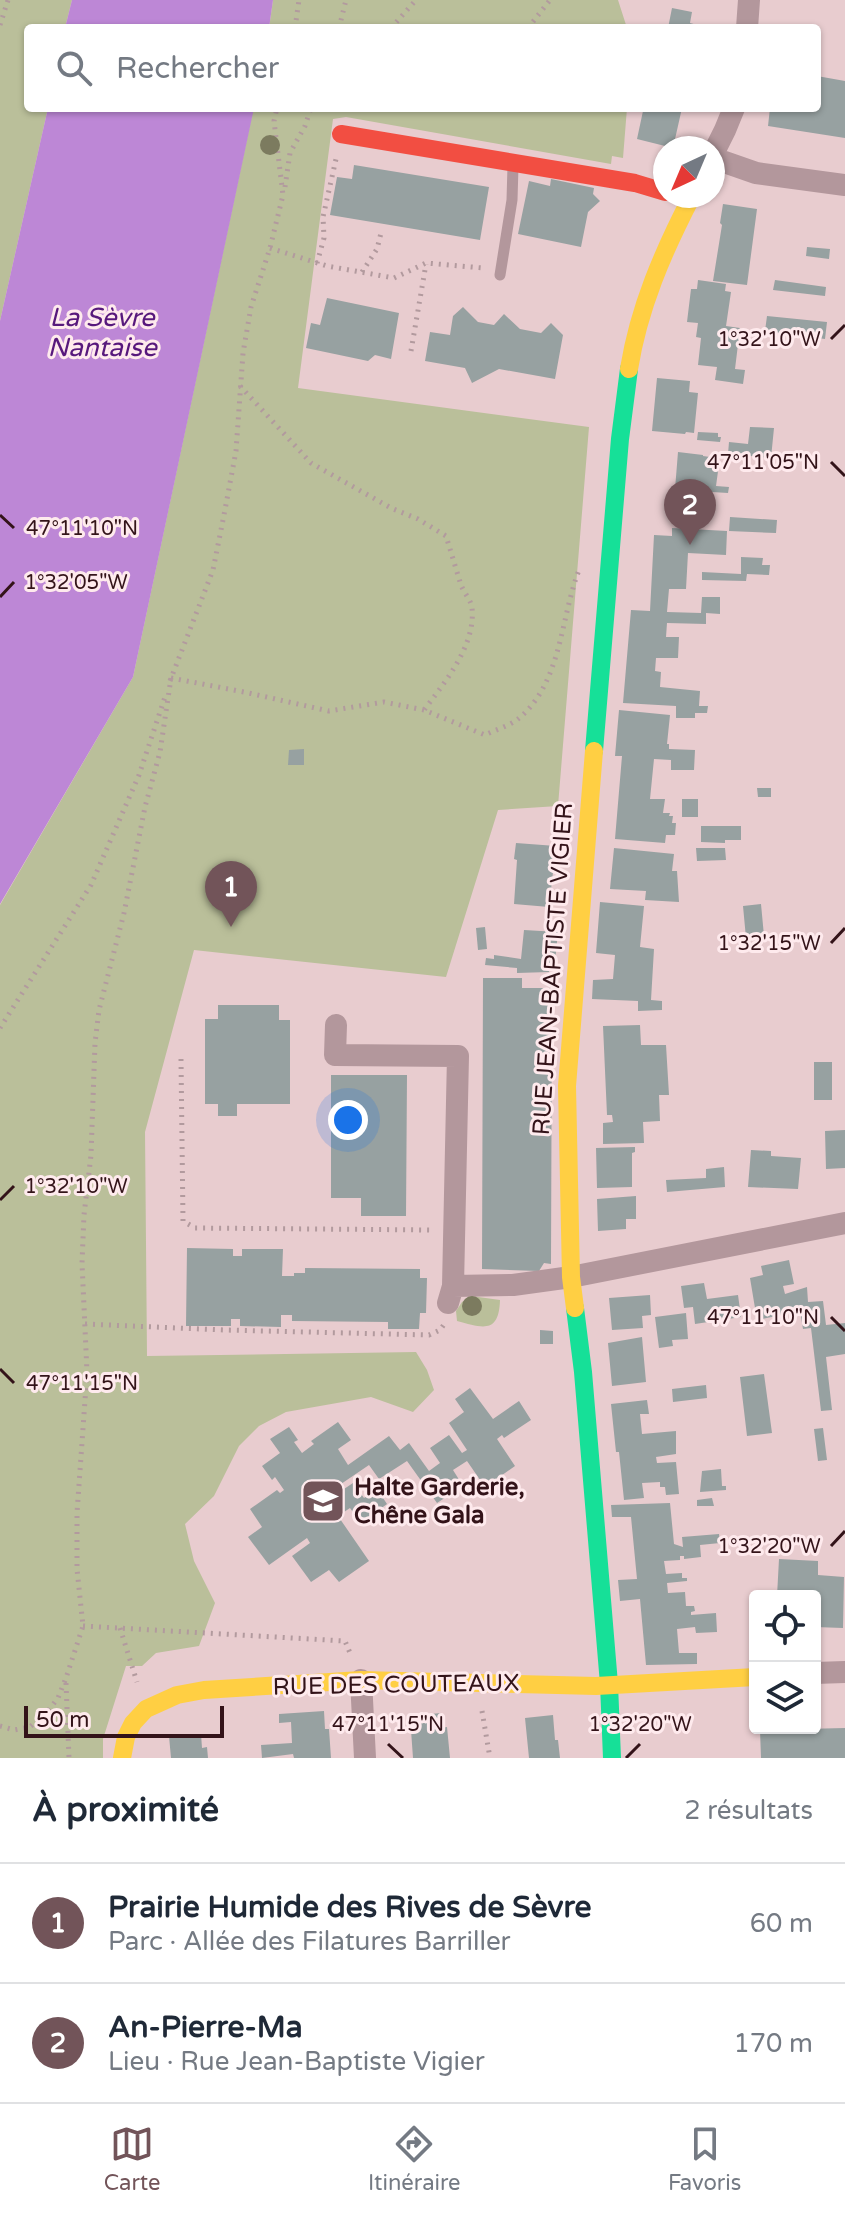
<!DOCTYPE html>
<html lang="fr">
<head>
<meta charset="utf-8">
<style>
  :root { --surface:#fff; --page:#f2f2f3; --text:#1f2937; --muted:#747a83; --line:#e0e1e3; --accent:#725459 }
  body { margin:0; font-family:"Varela Round",sans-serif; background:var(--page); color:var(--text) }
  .controls { position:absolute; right:24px; bottom:24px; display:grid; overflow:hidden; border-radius:8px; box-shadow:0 2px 6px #0004 }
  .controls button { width:72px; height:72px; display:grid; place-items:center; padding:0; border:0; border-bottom:2px solid var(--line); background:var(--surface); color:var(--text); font:40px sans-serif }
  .compass { position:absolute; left:653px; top:136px; width:72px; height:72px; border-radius:50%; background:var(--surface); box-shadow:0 2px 6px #0004; rotate:224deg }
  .scale { position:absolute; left:24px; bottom:20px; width:200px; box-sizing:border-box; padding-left:8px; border:4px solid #331319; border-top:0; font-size:22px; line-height:28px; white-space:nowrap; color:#331319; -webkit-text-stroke:6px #feeaed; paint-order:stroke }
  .you { position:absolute; left:348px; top:1120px; width:28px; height:28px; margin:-20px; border:6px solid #fff; border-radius:50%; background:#1a73e8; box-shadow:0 0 0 12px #1a73e833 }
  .badge { display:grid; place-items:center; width:52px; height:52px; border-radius:50%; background:var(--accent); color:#fff; font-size:26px; font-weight:700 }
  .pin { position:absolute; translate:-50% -66px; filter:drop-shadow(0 2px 4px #0008) }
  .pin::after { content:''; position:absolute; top:42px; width:28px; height:24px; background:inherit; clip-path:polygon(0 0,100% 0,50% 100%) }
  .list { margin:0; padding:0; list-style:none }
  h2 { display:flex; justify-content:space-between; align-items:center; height:104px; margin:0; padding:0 32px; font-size:34px }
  h2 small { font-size:26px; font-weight:400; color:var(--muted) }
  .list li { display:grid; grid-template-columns:52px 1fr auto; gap:24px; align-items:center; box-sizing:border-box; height:120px; padding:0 32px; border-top:2px solid var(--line) }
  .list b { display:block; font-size:30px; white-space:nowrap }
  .list p { margin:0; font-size:26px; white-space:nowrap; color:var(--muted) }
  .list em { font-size:26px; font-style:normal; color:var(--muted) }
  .icon { flex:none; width:44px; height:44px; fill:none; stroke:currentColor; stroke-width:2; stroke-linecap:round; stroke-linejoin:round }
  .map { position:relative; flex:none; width:845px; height:1758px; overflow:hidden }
  .search { position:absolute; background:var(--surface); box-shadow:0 2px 6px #0004; left:24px; right:24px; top:24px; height:88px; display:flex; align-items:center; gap:20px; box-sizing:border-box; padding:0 28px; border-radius:8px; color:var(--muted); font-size:30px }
  .sheet { height:344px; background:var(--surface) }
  nav { display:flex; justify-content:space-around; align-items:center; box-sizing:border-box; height:112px; border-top:2px solid var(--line); background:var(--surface); font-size:22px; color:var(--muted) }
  nav a { display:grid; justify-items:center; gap:4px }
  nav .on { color:var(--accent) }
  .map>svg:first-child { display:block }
</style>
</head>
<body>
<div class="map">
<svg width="845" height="1758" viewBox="0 0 845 1758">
  <rect width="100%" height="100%" fill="#e8cccf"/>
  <path fill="#babf9a" d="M0,0H72L65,28H28V108H48L0,321Z
    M273,0H618L627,28H269Z
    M243,108H627L623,158L612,156L611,164L346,117L333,119L298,388L589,427L558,806L498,810L446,977L194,950L145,1132L147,1356L416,1352L427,1370L434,1390L413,1412L371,1397L286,1412L259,1426L239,1446L214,1496L185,1524L194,1561L215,1603L199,1646L156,1653L142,1666H126L103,1739V1758H0V905L133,677L252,115Z
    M471,1296L500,1300C499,1334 483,1328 457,1321L456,1311L462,1302Z"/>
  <path fill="#bd87d6" d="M72,0H273L269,28H65Z
    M48,108H254L133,677L0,904V321Z"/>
  <path fill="#97a1a1" d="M672,8L692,12L690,23L708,28H668Z
    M817,76L845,81V138L768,126L770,108H817Z
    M649,108H682L673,148L637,139L643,111L648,112Z
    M354,165L489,187L480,240L330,215L337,177L352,179Z
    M551,179L594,188L593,194L600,201L588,212L581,247L518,234L529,181L550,186Z
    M723,204L757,209L747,285L713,281L722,225L720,223Z
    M807,247L830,249L829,259L806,256Z
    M698,280L726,284L725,291L731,292L726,326L740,328L735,369L745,370L743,384L715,380L717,367L698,365L701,338L696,337L698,323L687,322L691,289H697Z
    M775,280L826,287L825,296L773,290Z
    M327,298L399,313L391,359L375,355L368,361L306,348L311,323L320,325Z
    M463,307L478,322L494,325L504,314L520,329L541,333L551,323L563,335L555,379L499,369L472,383L465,368L425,361L430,332L450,335L453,316Z
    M767,316L827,322L825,339L765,331Z
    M657,378L690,381L689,392L698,393L694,433L686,432L685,434L652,431Z
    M750,427L774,428L771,458L728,454L729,442L748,444Z
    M698,432L718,433V437H721L720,442L697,440Z
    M678,452L703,455V456L710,457V463L719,464L716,486L729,487L728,493L712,492L710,512L699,511L698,515L673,514Z
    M730,517L777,520L776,533L729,531Z
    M672,528L727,531L726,555L688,553L686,589H669L667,612L701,613L702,597H720V614L706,613V624L667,623L666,637H679L678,658H656L655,671L661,672L660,687L700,691L699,706H708L707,713H695V718H676V706L623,703L631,610L650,611L654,535L672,536Z
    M741,557L763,558L762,565H770L769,575L747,574L746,581L702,580V572L741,574Z
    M619,710L670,715L667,744H669V749L695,750L694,770H671V760L654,759L650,799H665L663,813H670L669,816H673L672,823H676L675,835H666L665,843L615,839L622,756H615Z
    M304,749V765H288L289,750Z
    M757,788H771V797H758Z
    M682,799H698V817H682Z
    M701,826H741V840H725V843L701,842Z
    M516,843L556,846L549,907L514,904L517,860L514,859Z
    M614,848L674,854L672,871H677L679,902L645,900L646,891L610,889Z
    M696,848H725L726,860L697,861Z
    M600,902L644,906L640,947L654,949L651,1000L662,1001V1010L638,1011V1001L592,999L593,980L613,979L615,955L596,953Z
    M761,904L764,936L746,938L743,906Z
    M485,927L487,949L478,950L476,928Z
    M524,930L558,932L555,962H550L549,972L517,973V968L485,965L486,958L494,959V955L521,959Z
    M483,978H522V988H552L551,1264L544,1263L539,1271L482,1269Z
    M218,1005H279V1020H290V1104H237V1116H218V1104H205V1019H218Z
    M640,1025L641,1045H666L669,1095H659L660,1121L643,1122L644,1143L603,1144V1123L613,1122L612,1115H607L603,1026Z
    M814,1062H832V1100H814Z
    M331,1075H407L406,1216H361V1198H331Z
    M845,1130V1168L826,1169L825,1131Z
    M635,1147V1152L632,1153V1187L597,1188L596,1148Z
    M751,1150L771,1151V1156L801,1158L798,1189L748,1187Z
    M724,1167L725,1187L667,1192L666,1180L706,1178V1169Z
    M636,1196V1219H626V1229L598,1231L597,1199Z
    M187,1248L233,1249V1256H242V1249H283L282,1276H294V1273H305V1268L420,1269V1278H427L426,1313H420L419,1329H388V1322L292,1321V1315H281V1327L240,1326V1319H231V1326H186Z
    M789,1260L794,1284L783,1286L785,1294L807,1287L808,1302L823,1301L826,1325L845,1323V1354L826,1357L832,1410L821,1411L811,1328L803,1329L800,1311L757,1320L750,1278L763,1275L761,1266Z
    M704,1283L707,1299L738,1295L741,1317L695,1324L693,1307L684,1308L681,1286Z
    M650,1295L651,1315L642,1316L643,1328L612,1330L609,1298Z
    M686,1313L688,1339L672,1340L673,1346L659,1348L655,1317Z
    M540,1330L553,1331V1344H540Z
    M642,1337L646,1382L612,1386L608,1343Z
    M764,1374L772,1433L747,1436L740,1377Z
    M706,1385L707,1398L673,1402L672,1389Z
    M470,1388L493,1419L519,1401L531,1420L504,1438L502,1435L497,1439L515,1466L485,1487L467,1461L453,1470L463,1486L437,1503L407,1461L379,1479L369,1465L341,1484L344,1489L353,1483L364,1498L377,1489L387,1504L361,1523L350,1508L338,1516L369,1561L339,1582L329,1570L311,1582L292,1556L310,1543L307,1538L269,1565L248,1537L262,1527L250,1509L277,1490L280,1493L284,1490L275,1477L272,1480L262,1466L280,1453L270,1439L289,1427L298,1440L294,1442L302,1453L314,1444L311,1441L338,1422L351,1440L338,1449L348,1465L389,1436L400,1450L409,1443L429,1471L440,1463L430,1448L449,1435L462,1453L467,1450L449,1423L464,1412L455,1399Z
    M647,1400L649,1414H640L642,1434L676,1431V1454L656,1457L657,1463L676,1462L679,1494L666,1495L665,1487H660V1482L642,1483L644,1498L624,1500L619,1452H616L611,1404Z
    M823,1428L827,1460L818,1461L814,1429Z
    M721,1469L722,1486H726V1490L700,1492L702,1471Z
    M712,1498L714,1506H697V1500Z
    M670,1503L674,1544L683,1547L682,1537L719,1534L720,1543L700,1545L701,1557L684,1559V1556H680V1560L664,1561L666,1574L682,1573V1578H687V1581L667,1583L668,1593L685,1592L686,1606H694L695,1611L691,1612V1615L716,1613L717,1632L696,1633L695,1627L677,1629L679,1653H697V1664L646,1665L640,1599L620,1601L618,1580L637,1579L631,1517H612L611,1505Z
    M779,1559L818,1561V1575L844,1577L843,1628L815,1627V1596H777Z
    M324,1711L325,1729H329L331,1758H294L293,1754L262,1758L261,1745L292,1743L291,1722L279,1723V1714Z
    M441,1713V1728L447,1727L450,1758H413L410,1716Z
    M553,1715L555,1740H558L560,1758H529L525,1718Z
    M845,1728V1758H761L760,1730Z
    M201,1734L202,1748L207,1747L208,1758H171L169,1736Z"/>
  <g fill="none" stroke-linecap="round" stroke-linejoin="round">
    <path stroke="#b29a9e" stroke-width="5" stroke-dasharray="2 6" stroke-linecap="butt" d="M0,25L8,0
      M295,28L299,0
      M339,28L346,0
      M391,28L416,0
      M528,28L550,0
      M285,187L290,153L305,126L311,108
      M270,248L327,266L394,278L426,263L483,268
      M317,263L324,238L323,217L336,159
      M362,272L377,249L381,233
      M411,351L426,264
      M240,386L311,463L391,508L418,519L446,536C451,552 456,569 461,585C464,593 471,600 472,608C476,645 445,682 424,710
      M171,678L244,692L329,711L384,702L424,710L485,735C495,730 509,726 518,719C562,683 560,619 579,570
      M170,681L213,570L224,515L236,451L243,353L251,307L270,248L283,195L274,121L277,108
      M0,1028L91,885L139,775L166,694
      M181,1059L183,1221L195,1228L433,1230
      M85,1324L224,1330L429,1335L440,1330L445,1323
      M83,1626L345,1641L350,1653
      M120,1628L137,1682
      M66,1683L69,1758
      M482,1711L490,1758
      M0,1726L14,1730L30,1727L48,1711L58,1698L66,1678L83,1626L77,1569V1513L87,1372L82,1263L84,1215L91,1155L95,1043L99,1010L124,913L145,807L160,752L171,678"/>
    <path stroke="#b3979c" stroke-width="11" d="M500,275L512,200L513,166"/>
    <path stroke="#b3979c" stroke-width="22" d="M747,28L749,0
      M713,154L725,130L734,108
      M713,158L756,173L845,185
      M336,1025L335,1055L458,1056L453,1286
      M448,1303L453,1286L513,1285L571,1277L845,1223
      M815,1673L845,1672
      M361,1680L365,1758"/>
    <path stroke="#16e098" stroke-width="18" d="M594,751L620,439L629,369
      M575,1308L583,1372L609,1684L612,1758"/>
    <path stroke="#ffcf43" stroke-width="18" d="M629,369C639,307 663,252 692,196
      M575,1308L571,1277L567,1086L594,751
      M122,1758L126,1737L133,1723L146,1709L177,1695L204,1690L361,1680L596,1686L755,1677"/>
    <path stroke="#f24e42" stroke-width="18" d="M341,134L635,183L665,192"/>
  </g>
  <g fill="#7c7b5f">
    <circle cx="270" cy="145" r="10"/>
    <circle cx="472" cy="1306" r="10"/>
  </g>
  <path fill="none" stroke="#331319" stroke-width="3" d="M831,339L845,325M831,462L845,476M0,515L14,528M0,597L14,582M831,943L845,928M0,1200L14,1186M831,1317L845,1331M0,1369L14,1383M831,1546L845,1531M388,1744L403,1758M626,1758L640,1744"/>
  <defs>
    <g id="school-square" transform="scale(2.3)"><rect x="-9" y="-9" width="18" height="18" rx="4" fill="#725459" stroke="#feeaed"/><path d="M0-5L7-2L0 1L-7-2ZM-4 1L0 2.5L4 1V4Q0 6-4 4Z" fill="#fff"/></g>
  </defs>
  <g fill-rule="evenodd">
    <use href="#school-square" x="323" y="1501"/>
  </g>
  <g text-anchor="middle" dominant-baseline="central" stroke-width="6" stroke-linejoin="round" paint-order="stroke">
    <g font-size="24" fill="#331319" stroke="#feeaed">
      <text transform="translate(553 969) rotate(-86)">RUE JEAN-BAPTISTE VIGIER</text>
      <text transform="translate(396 1685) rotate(-1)">RUE DES COUTEAUX</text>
    </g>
    <g font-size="24" font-weight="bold" fill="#331319" stroke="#feeaed" text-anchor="start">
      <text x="354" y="1487">Halte Garderie,<tspan x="354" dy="28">Chêne Gala</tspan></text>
    </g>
    <g font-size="26" font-style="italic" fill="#57187c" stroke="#feeaed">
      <text x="102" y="317">La Sèvre<tspan x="102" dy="30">Nantaise</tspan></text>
    </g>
  </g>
  <g font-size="20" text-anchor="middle" fill="#331319" stroke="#feeaed" stroke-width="6" stroke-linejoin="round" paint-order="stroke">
    <text x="769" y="346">1°32'10"W</text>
    <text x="763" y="469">47°11'05"N</text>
    <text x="82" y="535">47°11'10"N</text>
    <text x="76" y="589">1°32'05"W</text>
    <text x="769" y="950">1°32'15"W</text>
    <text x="76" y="1193">1°32'10"W</text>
    <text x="763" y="1324">47°11'10"N</text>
    <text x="82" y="1390">47°11'15"N</text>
    <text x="769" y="1553">1°32'20"W</text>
    <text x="640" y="1731">1°32'20"W</text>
    <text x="388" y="1731">47°11'15"N</text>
  </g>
</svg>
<div class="controls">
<button><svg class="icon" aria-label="locate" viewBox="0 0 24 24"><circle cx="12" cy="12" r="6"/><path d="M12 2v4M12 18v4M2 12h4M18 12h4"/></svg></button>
<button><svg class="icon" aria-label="layers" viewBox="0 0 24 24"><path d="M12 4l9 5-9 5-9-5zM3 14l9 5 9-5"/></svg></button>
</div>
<svg class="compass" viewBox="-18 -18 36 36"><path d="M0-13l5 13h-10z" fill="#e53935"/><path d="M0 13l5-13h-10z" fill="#747a83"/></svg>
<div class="scale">50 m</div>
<div class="you"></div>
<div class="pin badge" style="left:231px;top:927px">1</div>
<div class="pin badge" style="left:690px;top:545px">2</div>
<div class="search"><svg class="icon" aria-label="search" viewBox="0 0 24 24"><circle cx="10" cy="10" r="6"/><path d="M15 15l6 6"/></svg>Rechercher</div>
</div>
<section class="sheet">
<h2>À proximité<small>2 résultats</small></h2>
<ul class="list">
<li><span class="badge">1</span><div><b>Prairie Humide des Rives de Sèvre</b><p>Parc · Allée des Filatures Barriller</p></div><em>60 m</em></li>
<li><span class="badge">2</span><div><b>An-Pierre-Ma</b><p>Lieu · Rue Jean-Baptiste Vigier</p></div><em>170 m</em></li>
</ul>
</section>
<nav>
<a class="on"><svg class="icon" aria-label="map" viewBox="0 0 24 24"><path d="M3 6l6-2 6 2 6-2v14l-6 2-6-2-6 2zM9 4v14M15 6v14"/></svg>Carte</a>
<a><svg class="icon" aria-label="directions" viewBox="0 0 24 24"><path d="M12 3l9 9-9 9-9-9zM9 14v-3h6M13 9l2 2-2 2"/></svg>Itinéraire</a>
<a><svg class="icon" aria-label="saved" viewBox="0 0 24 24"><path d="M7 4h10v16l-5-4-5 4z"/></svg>Favoris</a>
</nav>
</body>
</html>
